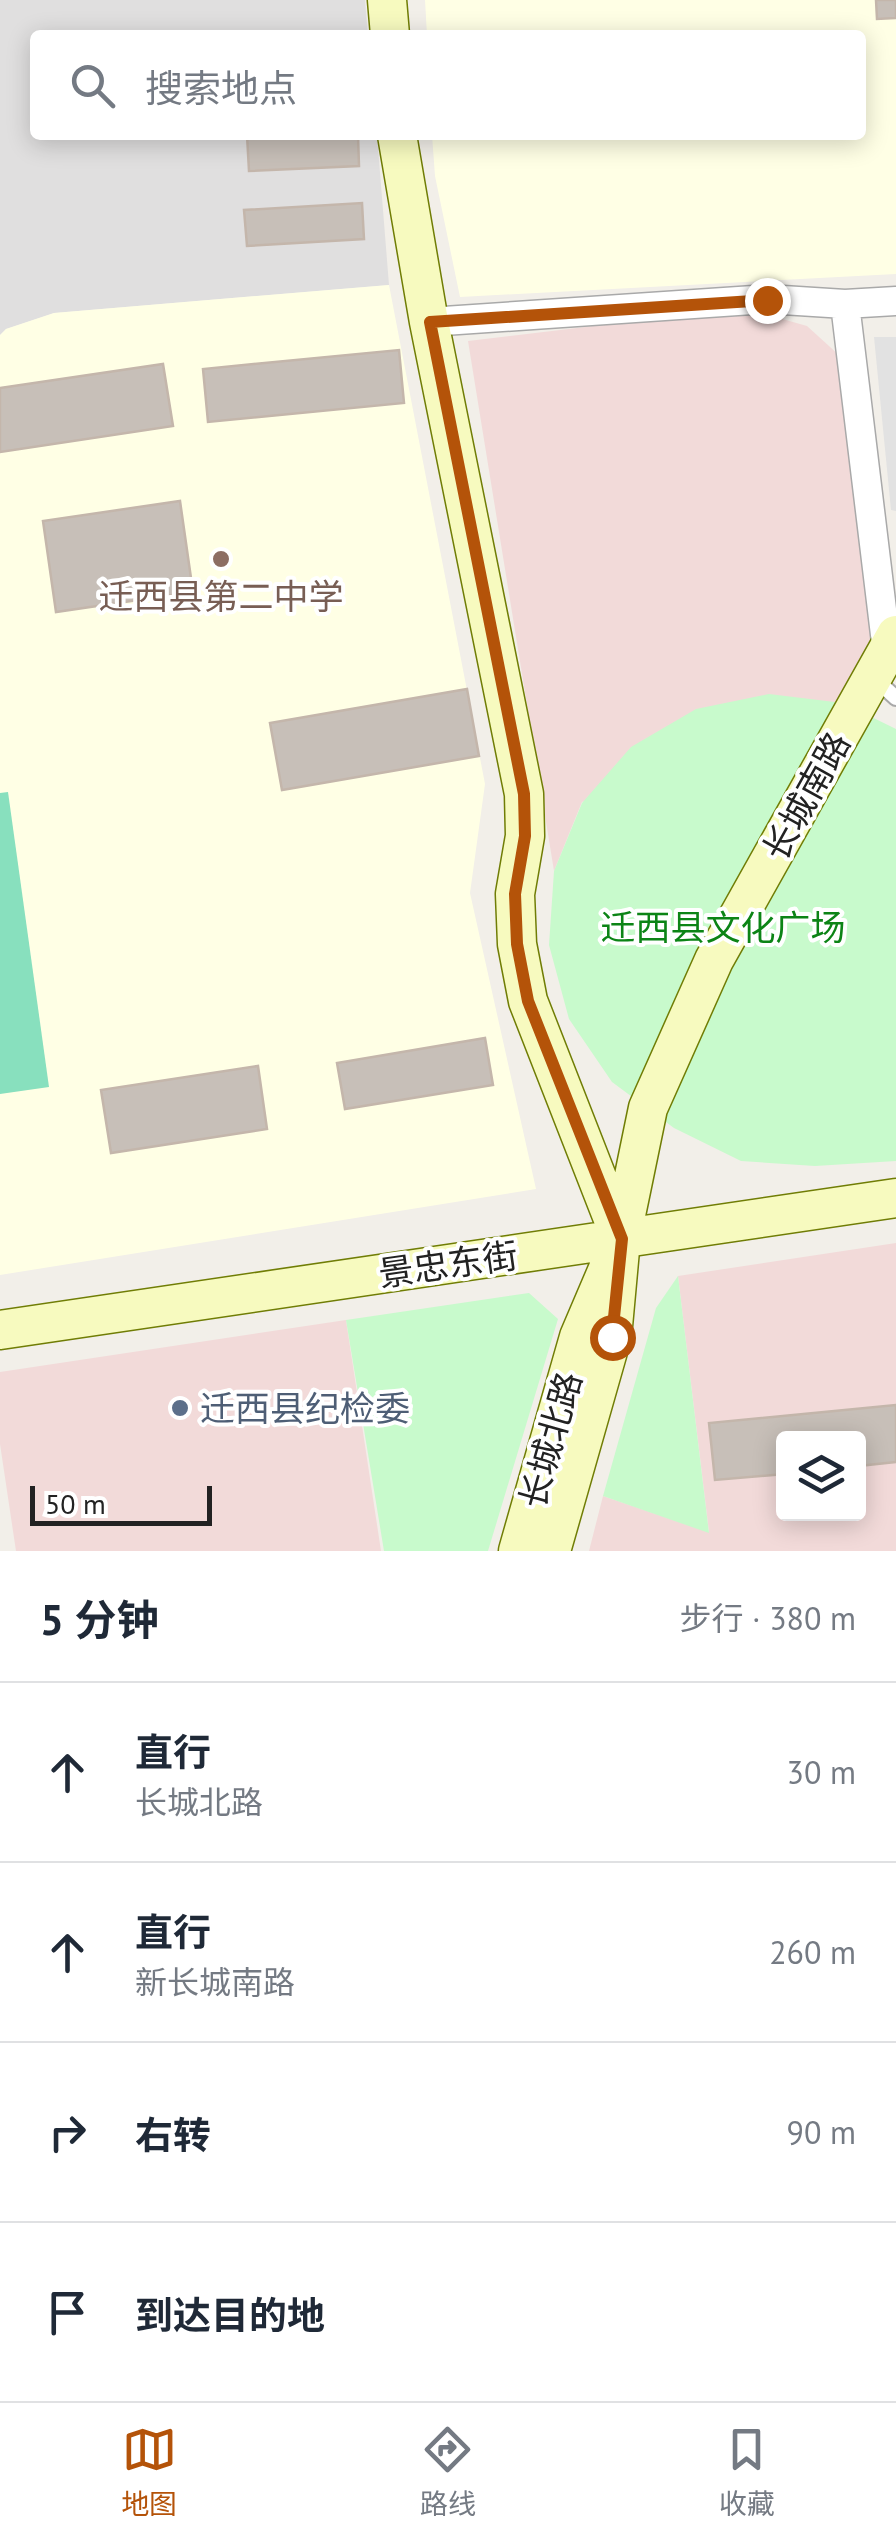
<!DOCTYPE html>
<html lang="zh">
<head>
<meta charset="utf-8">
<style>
  :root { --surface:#fff; --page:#f2f2f3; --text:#1f2937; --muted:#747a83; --line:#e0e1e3; --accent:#b45309 }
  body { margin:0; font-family:"PT Sans","Noto Sans SC",sans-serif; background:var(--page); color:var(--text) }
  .controls { position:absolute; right:30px; bottom:30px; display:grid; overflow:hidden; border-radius:10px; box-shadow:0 5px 25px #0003 }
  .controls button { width:90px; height:90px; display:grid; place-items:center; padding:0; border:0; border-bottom:2px solid var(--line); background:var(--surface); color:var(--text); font:50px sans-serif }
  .scale { position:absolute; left:30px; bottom:25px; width:182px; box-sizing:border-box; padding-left:10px; border:5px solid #222; border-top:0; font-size:28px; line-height:35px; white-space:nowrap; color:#222; -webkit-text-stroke:8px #fff; paint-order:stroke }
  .stop { position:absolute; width:30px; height:30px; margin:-22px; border:8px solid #b45309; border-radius:50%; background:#fff }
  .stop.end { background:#b45309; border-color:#fff; box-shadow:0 2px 10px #0008 }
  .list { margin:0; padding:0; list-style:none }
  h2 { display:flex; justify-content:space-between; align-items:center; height:130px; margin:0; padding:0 40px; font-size:42px }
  h2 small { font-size:32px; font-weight:400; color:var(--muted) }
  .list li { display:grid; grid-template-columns:65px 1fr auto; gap:30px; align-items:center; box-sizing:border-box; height:180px; padding:0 40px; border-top:2px solid var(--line) }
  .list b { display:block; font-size:38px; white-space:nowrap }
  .list p { margin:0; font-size:32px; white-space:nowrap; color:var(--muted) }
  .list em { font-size:32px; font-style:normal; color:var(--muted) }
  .icon { flex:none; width:55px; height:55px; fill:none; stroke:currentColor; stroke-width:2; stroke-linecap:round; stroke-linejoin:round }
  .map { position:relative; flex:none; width:896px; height:1551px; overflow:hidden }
  .search { position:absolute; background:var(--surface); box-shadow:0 5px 25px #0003; left:30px; right:30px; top:30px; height:110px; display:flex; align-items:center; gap:25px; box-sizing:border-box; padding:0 35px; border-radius:10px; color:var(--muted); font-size:38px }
  .sheet { height:850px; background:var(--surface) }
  nav { display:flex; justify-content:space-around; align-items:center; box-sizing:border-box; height:140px; border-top:2px solid var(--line); background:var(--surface); font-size:28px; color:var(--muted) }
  nav a { display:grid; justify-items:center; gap:5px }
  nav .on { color:var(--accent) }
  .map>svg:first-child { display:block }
</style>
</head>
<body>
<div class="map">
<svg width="896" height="1551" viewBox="0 0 896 1551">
  <rect width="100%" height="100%" fill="#f2efe9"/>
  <path fill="#e0dfdf" d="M0,0H365L368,35H35V135H377L389,285L54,313L6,329L0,335Z"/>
  <path fill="#f2dad9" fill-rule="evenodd" d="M744,308L807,326L840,356L876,644L843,703L582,802L554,871L468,341Z
    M896,1243V1551H589L603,1496L709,1532L678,1276ZM784,1438H858V1514H784Z
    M346,1320L381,1551H16L0,1444V1372Z"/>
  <path fill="#ffffe5" d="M425,0H896V274L460,297L435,176L432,135H861V35H427Z
    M389,285L485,784L470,893L536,1189L0,1275V335L6,329L54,313Z"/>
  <path fill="#c8facc" d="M769,694L843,703L896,729V1161L815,1166L741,1161L674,1128L612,1082L569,1019L549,945L554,871L582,803L631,747L696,709Z
    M678,1276L709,1533L603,1496L656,1308Z
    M529,1293L558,1319L488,1551H384L346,1320Z"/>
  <path fill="#88e0be" d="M8,792L49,1087L0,1094V793Z"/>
  <path fill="#e2e2e2" d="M874,337H896V511L891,510Z"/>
  <path fill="#c7bfb8" stroke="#c4b6ab" stroke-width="2.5" d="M876,0H896V18L877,19Z
    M247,135H358L359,166L249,171Z
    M362,203L364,239L247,246L244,210Z
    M399,350L404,403L208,422L203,369Z
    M163,364L173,426L0,452V388Z
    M180,501L193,592L56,612L43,521Z
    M467,689L479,756L282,790L270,723Z
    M485,1038L493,1085L345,1109L337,1063Z
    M258,1066L267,1129L111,1153L101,1090Z
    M896,1405V1462L858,1466V1438H784V1474L715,1480L709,1423Z"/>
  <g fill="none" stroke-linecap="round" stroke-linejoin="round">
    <g stroke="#a9a9a9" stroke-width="18">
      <path id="lane" d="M873,677L896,698"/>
    </g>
    <g stroke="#a9a9a9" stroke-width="31">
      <path id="street" d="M845,304L887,651
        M429,322L767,299L845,304L896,301"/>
    </g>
    <g stroke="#707d05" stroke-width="41">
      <path id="secondary" d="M387,0L390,35
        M397,135L429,322L524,794L525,836L515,894L517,944L528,1001L621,1239
        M0,1330L896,1198
        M518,1551L579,1337L608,1269
        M551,1551L612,1337L621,1239L648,1108L714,960L896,635"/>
    </g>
    <use href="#lane" stroke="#fff" stroke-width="14"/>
    <use href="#street" stroke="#fff" stroke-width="28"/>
    <use href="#secondary" stroke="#f7fabf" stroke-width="38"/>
  </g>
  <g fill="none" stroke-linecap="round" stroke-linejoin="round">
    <path stroke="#b45309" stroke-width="12" d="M612,1337L622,1239L528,1001L517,944L515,894L525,836L524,794L430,322L767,300"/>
  </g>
  <circle fill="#8d6e63" stroke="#fff" stroke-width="4" cx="221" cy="559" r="10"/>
  <circle fill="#5c6f8a" stroke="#fff" stroke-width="4" cx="180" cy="1408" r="10"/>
  <g text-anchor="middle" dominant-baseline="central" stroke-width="8" stroke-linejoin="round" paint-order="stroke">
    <g font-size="35" fill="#785e54" stroke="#fff">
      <text x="221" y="596">迁西县第二中学</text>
    </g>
    <g font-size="35" fill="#222" stroke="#fff">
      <text transform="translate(806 796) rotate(-61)">长城南路</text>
      <text transform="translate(448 1264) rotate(-8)">景忠东街</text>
      <text transform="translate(550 1440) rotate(-74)">长城北路</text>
    </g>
    <g font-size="35" fill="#0c8416" stroke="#fff">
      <text x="723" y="927">迁西县文化广场</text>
    </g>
    <g font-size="35" fill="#4e5e75" stroke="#fff" text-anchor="start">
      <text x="200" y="1408">迁西县纪检委</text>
    </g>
  </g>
</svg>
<div class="controls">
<button><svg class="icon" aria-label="layers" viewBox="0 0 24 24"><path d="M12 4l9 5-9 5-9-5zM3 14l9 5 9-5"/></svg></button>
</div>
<div class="scale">50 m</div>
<div class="stop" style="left:612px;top:1337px"></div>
<div class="stop end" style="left:767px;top:300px"></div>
<div class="search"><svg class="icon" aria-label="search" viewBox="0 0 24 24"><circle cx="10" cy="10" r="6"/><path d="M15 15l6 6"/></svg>搜索地点</div>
</div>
<section class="sheet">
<h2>5 分钟<small>步行 · 380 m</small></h2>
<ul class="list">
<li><svg class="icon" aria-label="ahead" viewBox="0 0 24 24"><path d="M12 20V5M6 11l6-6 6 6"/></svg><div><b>直行</b><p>长城北路</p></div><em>30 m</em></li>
<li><svg class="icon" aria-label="ahead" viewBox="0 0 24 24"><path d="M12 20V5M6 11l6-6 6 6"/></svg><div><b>直行</b><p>新长城南路</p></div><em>260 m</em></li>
<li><svg class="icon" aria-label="right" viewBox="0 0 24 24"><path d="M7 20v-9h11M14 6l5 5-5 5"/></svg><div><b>右转</b></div><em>90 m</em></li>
<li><svg class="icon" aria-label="arrive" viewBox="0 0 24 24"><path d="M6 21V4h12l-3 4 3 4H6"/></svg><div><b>到达目的地</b></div></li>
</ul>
</section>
<nav>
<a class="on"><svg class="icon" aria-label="map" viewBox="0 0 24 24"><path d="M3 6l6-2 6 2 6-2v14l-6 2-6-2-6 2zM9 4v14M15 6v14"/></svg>地图</a>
<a><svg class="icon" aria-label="directions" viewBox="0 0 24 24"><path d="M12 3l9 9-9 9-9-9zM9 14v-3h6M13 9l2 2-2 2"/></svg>路线</a>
<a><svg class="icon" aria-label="saved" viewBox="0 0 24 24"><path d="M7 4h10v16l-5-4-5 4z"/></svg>收藏</a>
</nav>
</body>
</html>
